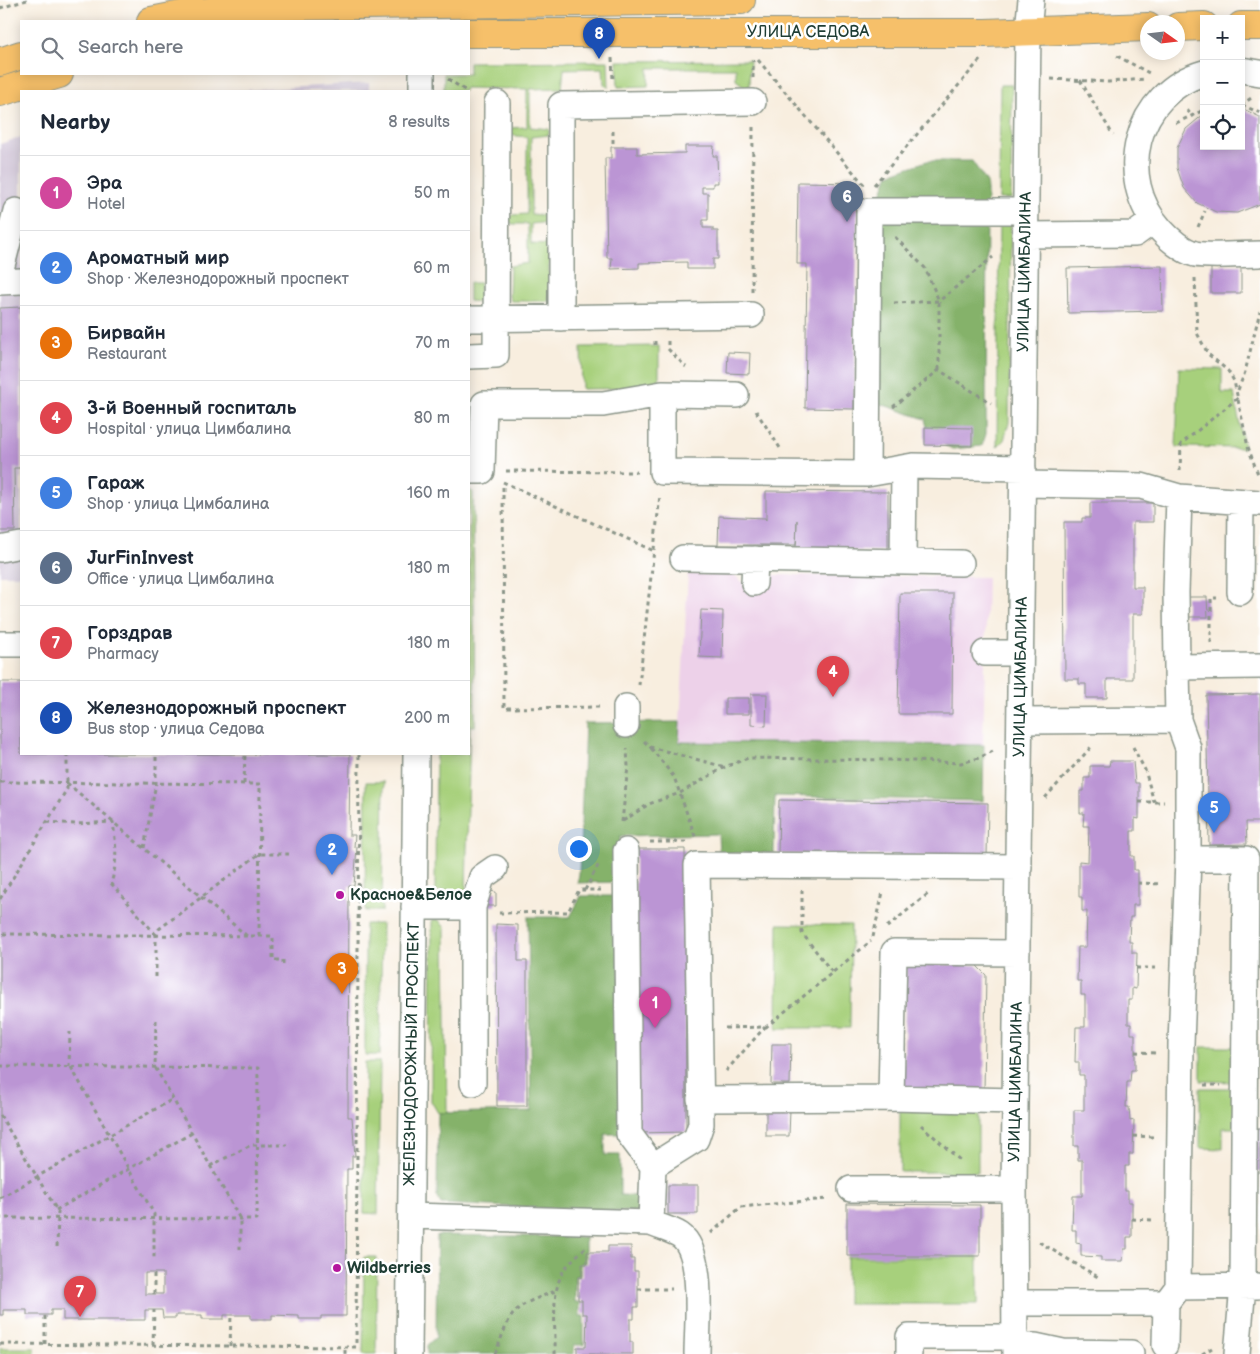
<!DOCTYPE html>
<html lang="en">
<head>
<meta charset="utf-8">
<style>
  :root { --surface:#fff; --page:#f6f6f7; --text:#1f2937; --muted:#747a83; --line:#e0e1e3; --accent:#b45309 }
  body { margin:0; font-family:"Balsamiq Sans",sans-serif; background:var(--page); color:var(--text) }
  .controls { position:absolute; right:15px; top:15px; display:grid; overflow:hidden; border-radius:0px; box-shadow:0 2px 12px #0003 }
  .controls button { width:45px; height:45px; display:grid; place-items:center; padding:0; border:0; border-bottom:1px solid var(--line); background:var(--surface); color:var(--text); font:25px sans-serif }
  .compass { position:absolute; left:1140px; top:15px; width:45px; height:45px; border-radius:50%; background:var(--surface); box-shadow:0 2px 12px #0003; rotate:104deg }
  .you { position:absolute; left:578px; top:848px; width:18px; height:18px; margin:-12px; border:4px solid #fff; border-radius:50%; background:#1a73e8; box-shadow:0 0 0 8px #1a73e833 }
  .badge { display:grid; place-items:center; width:32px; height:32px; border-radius:50%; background:var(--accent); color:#fff; font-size:16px; font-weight:700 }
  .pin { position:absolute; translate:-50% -41px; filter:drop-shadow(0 1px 2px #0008) }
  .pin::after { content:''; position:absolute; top:26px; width:18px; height:15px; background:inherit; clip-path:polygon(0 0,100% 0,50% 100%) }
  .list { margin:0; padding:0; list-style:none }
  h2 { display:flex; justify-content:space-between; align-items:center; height:65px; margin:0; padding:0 20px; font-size:21px }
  h2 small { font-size:16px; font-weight:400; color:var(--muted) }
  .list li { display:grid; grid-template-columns:32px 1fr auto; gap:15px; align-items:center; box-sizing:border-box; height:75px; padding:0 20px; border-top:1px solid var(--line) }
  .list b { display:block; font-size:19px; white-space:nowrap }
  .list p { margin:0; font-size:16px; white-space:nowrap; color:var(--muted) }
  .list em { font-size:16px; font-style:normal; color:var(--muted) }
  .icon { flex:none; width:28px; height:28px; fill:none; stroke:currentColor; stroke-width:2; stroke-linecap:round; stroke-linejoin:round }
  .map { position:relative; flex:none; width:1260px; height:1354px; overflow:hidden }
  .search { position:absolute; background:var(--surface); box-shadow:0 2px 12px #0003; left:20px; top:20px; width:450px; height:55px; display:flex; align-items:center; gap:12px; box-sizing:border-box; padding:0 18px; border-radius:0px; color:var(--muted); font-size:19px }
  .panel { position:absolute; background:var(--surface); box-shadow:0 2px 12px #0003; left:20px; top:90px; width:450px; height:665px; border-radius:0px }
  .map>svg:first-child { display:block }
</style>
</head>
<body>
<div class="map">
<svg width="1260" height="1354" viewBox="0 0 1260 1354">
  <rect width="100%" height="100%" fill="#fff"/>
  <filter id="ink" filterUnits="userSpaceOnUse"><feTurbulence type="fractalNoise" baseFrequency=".02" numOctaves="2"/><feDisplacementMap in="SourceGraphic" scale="10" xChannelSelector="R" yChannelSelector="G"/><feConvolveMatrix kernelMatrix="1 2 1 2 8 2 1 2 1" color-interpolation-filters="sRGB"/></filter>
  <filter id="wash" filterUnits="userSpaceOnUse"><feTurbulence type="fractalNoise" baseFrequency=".0096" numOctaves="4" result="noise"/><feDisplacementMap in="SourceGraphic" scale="20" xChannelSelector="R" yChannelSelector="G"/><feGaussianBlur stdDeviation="1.12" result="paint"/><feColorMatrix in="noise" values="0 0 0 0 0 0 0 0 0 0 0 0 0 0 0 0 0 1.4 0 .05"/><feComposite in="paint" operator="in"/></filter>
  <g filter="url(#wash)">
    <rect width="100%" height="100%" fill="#f8eedf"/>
    <path fill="#edd1e9" d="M688,574L734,575L744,583L766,584L771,575L987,577L983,745L679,742Z"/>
    <path fill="#ccbfd4" d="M369,83V91H230Z
      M21,137V575H0V144Z"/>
    <path fill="#a7d07b" stroke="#638658" d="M750,60L749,86L745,87L736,80V68H649L648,86L618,87L617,61Z
      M608,61L609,88L604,84L603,68L564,69L562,88L530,89V127L549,129V135L531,137V214L549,216L550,222L531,224V244L549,245V301H511L509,296L510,266L528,263V224H512L508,219L512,215L527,214V137L508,135L509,128L527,127V89L465,88L464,91H444V74H469V62Z
      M1000,85H1012L1011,199H999Z
      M999,220H1011L1009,423L1004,440L997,447Z
      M469,283H480L479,302L469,301Z
      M659,346V388L582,389L581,347Z
      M1179,368L1222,369V393H1234L1244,448L1176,447Z
      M469,490L473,492L475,726H470L466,890L435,891L436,754H469Z
      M366,782H384L382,911H365Z
      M432,920H439L445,928L447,1113H438L431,1101Z
      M365,924H382L380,1055H365Z
      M778,924L851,925L850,1028H777Z
      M1201,1047H1235L1234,1082L1201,1081Z
      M365,1062H380L378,1214L364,1213Z
      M1200,1088H1235L1234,1128H1223V1149L1200,1148Z
      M900,1108H978V1172H900Z
      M364,1257H377L376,1354H363Z
      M847,1257H978V1304H847Z
      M0,1348H35V1354H0Z"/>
    <path fill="#85b26b" stroke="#527850" d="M927,161H972L987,183L986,434L982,446L953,449L930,439L925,419L878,403L879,199L889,174Z
      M680,722L679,742L984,745L983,801L775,796L774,853H719L718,834L620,836V882L577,883L579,875L585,723Z
      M581,896H619L620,1134H605V1155H620V1195L642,1196L640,1209L635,1212L441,1204L437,1197L438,1113L531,1111L528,917H570Z
      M437,1235L585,1237V1263H580V1276H575V1302H580V1316H584V1345H574V1354H427V1345L436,1337Z"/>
    <g id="blocks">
      <path fill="#bb95d4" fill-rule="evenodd" d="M1241,108L1260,117V204L1237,213L1216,212L1197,203L1184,188L1177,168V148L1186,129L1204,114V146H1241Z
        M685,146H714L713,156H717L718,183H713V187H702V193H708V220H703V228H713V231H718V259H713V269H687V262L639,263V268L611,269L612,258H607L605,158H611V147H637V154L685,153Z
        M798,182L858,183L854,409L805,408L807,264H797Z
        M1211,265H1241V293H1211Z
        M1162,266L1163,311L1068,313L1067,268Z
        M21,307V468H14L15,531H0V308Z
        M728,352L750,353L749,374L727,373Z
        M925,427L972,428V446L925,445Z
        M766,491L888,492V551L796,550L797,520L796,545H718L719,516L765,518L766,520Z
        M1090,503H1153V522H1133V587H1143V614H1133V679H1107V698H1086V684H1079V679H1065L1064,522H1082V518H1090Z
        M900,593H953L952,714H898Z
        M1186,597H1207L1208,617H1186Z
        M701,610L723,611L722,658L699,657Z
        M0,682H21V754H350L349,835H355L354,847H357L354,886H349L348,1117H352L355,1156H352V1169H347L346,1316H321V1319H299V1316L272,1315V1319H251V1315H224V1319H202V1315H176V1318H163L162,1310H145V1320H63V1310H51V1315H27V1310H3V1315H0ZM145,1273H163V1294H145Z
        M751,694H767L766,726L751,725Z
        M1260,694V822H1246L1247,844L1209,845L1206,695Z
        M725,698H749V714H725Z
        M1110,761H1133L1135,783H1139V819L1135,818V831H1131V856H1134V870H1138V905H1133V917H1130L1129,942H1132V953H1137L1136,989L1132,988V1000H1128V1024H1131V1034H1135V1070H1131L1130,1082H1127L1126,1107H1129L1130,1121L1134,1120L1133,1154H1129V1166H1125V1191H1128V1202H1132V1237H1127V1249H1124L1123,1261H1101V1257L1081,1256V1244L1076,1243V1230H1072L1073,1196H1082V1160H1078V1146H1074V1110H1084V1075H1079V1062H1075L1076,1027H1085V995H1081V981H1077L1078,947H1086L1087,911H1082V897H1079V861L1088,862L1089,826H1083L1084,813H1080V791H1084V778H1090V766H1109Z
        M779,800L988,803L987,857L778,854Z
        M635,849H685L686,1132L636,1133Z
        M489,891L496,892V906H488Z
        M496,924L518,925V961H527V1106H497Z
        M906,964L976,965L986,975L984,1091L903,1090Z
        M772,1044H791L790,1084H771Z
        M766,1110H790L789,1136H766Z
        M1250,1129H1260V1172H1250Z
        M668,1185H698V1214H668Z
        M847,1204L980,1205V1256H847Z
        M608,1246H631V1259H634V1271H638V1307H634V1319H630V1342H633V1354H577V1347H586L587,1314H582V1300H578V1277H582V1264H587V1252H608Z"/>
    </g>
  </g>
  <g filter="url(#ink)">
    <use href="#blocks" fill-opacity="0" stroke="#8c968a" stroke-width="1"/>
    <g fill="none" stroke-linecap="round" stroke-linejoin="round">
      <g stroke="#8c968a" stroke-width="28">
        <path id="minor" d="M1241,70L1260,73
          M1204,73C1135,93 1114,178 1161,230C1169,239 1183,251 1195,254C1211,257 1243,254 1260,254
          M422,91V74
          M1025,235L1135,234L1153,221
          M0,273L16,211
          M0,282L21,281
          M561,318V105L753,102
          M469,319L751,315
          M469,356L496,355L497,103
          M662,394V472L867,474L913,466L1023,468
          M469,471H482L484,404H603L662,394L736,395
          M867,474L869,211H1026
          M1023,484L1141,486L1179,497L1260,503
          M0,549L21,545
          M683,558L961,563
          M903,562L904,468
          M754,583L755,559
          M1240,592L1241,503
          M0,644H21
          M985,653H1021
          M1177,667L1176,592L1179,497
          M626,707V725
          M1021,721L1178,720
          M626,851L629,1134L653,1166
          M1188,859H1246L1243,1286L1237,1354
          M414,907H473V1083
          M473,907L482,877L495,868
          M891,1098L894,952L1017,953
          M700,1099L891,1098L1015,1101
          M851,1189H1014
          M411,1216L651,1223C660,1227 672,1230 680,1235C705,1252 697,1326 697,1354
          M651,1223L653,1166L696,1139L701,1124L697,865L1019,867
          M1178,1287L1258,1286
          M1015,1303H1166
          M1165,1345L1166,1303L1178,1287L1181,1044L1188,859V748L1178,720L1177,667L1260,666
          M1015,1346H1035L1063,1352L1131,1353
          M409,1354L416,754
          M909,1354V1337H1015
          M1015,1354L1014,1189L1028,30L1031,0"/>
      </g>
      <g stroke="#8c968a" stroke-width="30">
        <path id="major" d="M151,21L187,14L281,6L741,0
          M1241,26H1260
          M1178,27L1204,26
          M469,33H985L1148,27
          M0,62L21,55
          M0,92L59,74"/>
      </g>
      <path stroke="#8c968a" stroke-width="3" stroke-dasharray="4 4" stroke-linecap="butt" d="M0,8L27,0
        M1117,56L1151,74
        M612,58L613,80
        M758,60L866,187
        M753,78V60
        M448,79L466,91
        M1051,79L1109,82L1145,79
        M1080,80L1113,135
        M1241,105L1253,97
        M1242,105L1260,113
        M1187,110L1193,117
        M1176,123L1204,110
        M613,143V128
        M874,185L980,60
        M1198,227L1205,211
        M895,237L925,268L939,301V370
        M1195,278L1197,333L1208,354L1228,371L1234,381L1248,447L1259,477
        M752,291L753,127
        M894,303L939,301L993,257
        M655,341V349
        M668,341V349L686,367
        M1238,390L1245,372L1260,311
        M893,407L939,370L991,403
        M756,411L780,448
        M506,471L637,472
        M1180,471L1181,444L1239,397
        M503,482L654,551
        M503,487L504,708L602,707
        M1211,643V598H1217
        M639,685L660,495
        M644,741L650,747L725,767
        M1133,747L1145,770L1154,802
        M651,748L674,777L696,839
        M0,782L260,784L259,936L0,934
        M67,783L247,936
        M244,784L245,754
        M1045,798L1093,745
        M1139,802H1164
        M623,821L649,804L680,793L725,767L748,758L889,760L961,763L979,758L995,750
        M47,822L76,824L113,822C116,844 118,862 111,883L156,935
        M622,822L628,766L627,749
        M650,842H686
        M144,848L156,783V754
        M1138,883L1162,884
        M585,890L600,862
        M802,890V933L832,972
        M0,899L67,789V754
        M499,913L568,912L579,890H601
        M887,927L929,893
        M259,936H273V960H283V966
        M873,937L883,892
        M1136,968H1158
        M156,977V935L159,929L259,854H289
        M156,1020L155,1067L240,1219V1249
        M725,1028L766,1027L871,941
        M1135,1052L1157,1053
        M0,1066L258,1068L257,1219L0,1218
        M69,1067L70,1032
        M71,1067L154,1214V1258
        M726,1071L765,1027
        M1204,1085H1221
        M0,1115L58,1212L57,1249
        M921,1125L962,1162
        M1133,1136L1155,1137
        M210,1166L251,1145H287
        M0,1198L173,1099
        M56,1210L192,1133
        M1132,1219L1153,1220
        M711,1233L741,1207L827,1199
        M1039,1242L1098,1277
        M638,1289H672
        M154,1294V1273
        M0,1344L356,1347L359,754
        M45,1344V1315
        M153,1345L154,1310
        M230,1346L231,1315
        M345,1354V1347
        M495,1354C513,1308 510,1308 558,1290
        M555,1354C556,1328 550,1292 564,1270C570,1261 579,1254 586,1247
        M1202,1354L1212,1348"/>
      <use href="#minor" stroke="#fff" stroke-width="25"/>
      <use href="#major" stroke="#f6c06b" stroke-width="28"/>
    </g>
  </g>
  <g fill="#b5179e" stroke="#fff" stroke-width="2">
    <circle cx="340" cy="895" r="5"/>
    <circle cx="337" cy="1268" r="5"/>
  </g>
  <g text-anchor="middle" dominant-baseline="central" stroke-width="5" stroke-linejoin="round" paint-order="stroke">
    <g font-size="16" fill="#1f3d34" stroke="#fff">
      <text x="808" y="32">УЛИЦА СЕДОВА</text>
      <text transform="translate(1025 272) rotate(-89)">УЛИЦА ЦИМБАЛИНА</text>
      <text transform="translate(1021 677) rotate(-89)">УЛИЦА ЦИМБАЛИНА</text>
      <text transform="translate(412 1054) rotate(-89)">ЖЕЛЕЗНОДОРОЖНЫЙ ПРОСПЕКТ</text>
      <text transform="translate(1016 1082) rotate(-89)">УЛИЦА ЦИМБАЛИНА</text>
    </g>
    <g font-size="16" font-weight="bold" fill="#1f3d34" stroke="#fff" text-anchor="start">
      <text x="350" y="895">Красное&amp;Белое</text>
      <text x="347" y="1268">Wildberries</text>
    </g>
  </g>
</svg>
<div class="controls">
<button>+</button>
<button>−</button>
<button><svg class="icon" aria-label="locate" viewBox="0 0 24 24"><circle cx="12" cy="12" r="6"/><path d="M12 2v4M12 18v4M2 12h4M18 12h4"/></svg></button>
</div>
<svg class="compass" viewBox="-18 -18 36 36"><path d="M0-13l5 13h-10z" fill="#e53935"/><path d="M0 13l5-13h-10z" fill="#747a83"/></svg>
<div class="you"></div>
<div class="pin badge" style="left:655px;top:1028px;background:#d1479c">1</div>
<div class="pin badge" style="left:332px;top:875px;background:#3f7fe0">2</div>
<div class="pin badge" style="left:342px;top:994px;background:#e8710a">3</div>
<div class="pin badge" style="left:833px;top:697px;background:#e0444e">4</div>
<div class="pin badge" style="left:1214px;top:833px;background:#3f7fe0">5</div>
<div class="pin badge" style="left:847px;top:222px;background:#5c6f8a">6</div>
<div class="pin badge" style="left:80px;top:1317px;background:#e0444e">7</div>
<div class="pin badge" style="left:599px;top:59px;background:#1a4fb4">8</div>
<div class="search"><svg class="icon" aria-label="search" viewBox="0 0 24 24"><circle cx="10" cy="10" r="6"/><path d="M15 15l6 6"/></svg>Search here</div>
<section class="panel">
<h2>Nearby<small>8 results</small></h2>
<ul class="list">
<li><span class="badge" style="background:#d1479c">1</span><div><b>Эра</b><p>Hotel</p></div><em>50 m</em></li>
<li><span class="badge" style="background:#3f7fe0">2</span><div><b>Ароматный мир</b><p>Shop · Железнодорожный проспект</p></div><em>60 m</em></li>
<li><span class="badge" style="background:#e8710a">3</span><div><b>Бирвайн</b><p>Restaurant</p></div><em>70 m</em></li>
<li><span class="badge" style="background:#e0444e">4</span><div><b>3-й Военный госпиталь</b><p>Hospital · улица Цимбалина</p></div><em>80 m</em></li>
<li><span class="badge" style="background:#3f7fe0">5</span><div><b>Гараж</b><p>Shop · улица Цимбалина</p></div><em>160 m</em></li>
<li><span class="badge" style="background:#5c6f8a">6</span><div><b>JurFinInvest</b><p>Office · улица Цимбалина</p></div><em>180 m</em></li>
<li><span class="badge" style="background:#e0444e">7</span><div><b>Горздрав</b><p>Pharmacy</p></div><em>180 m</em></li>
<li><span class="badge" style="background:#1a4fb4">8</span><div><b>Железнодорожный проспект</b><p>Bus stop · улица Седова</p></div><em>200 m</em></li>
</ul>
</section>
</div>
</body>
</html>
